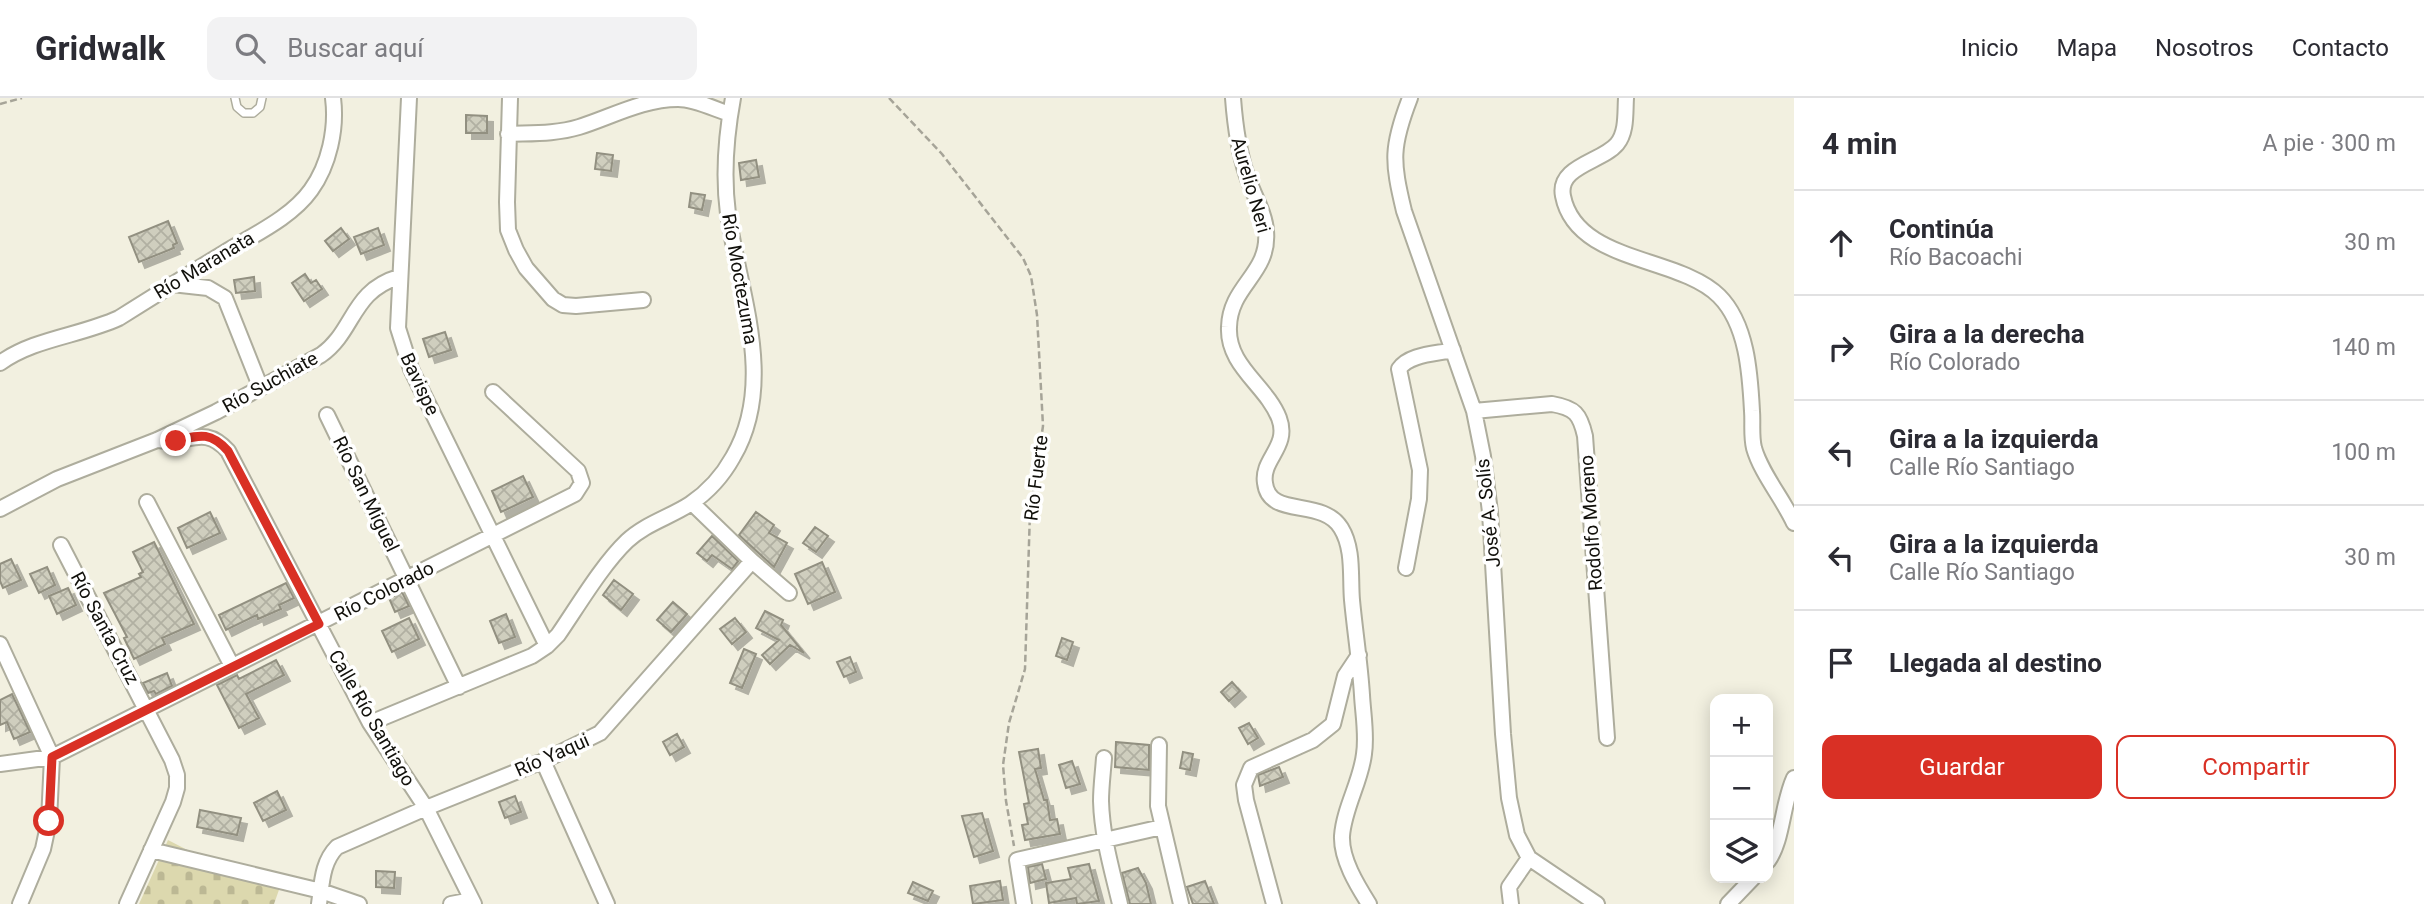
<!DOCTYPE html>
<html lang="es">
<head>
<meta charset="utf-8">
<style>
  :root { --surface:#fff; --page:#f2f2f3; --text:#2b2b33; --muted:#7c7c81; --line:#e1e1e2; --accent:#d93025 }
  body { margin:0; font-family:Roboto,sans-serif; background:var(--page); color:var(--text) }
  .controls { position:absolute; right:21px; bottom:21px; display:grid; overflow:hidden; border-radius:14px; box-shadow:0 4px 18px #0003 }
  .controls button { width:63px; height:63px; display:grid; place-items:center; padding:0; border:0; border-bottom:2px solid var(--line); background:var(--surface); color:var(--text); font:35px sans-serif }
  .stop { position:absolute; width:21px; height:21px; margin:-16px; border:5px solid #d93025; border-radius:50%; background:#fff }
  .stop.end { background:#d93025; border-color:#fff; box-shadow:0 2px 7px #0008 }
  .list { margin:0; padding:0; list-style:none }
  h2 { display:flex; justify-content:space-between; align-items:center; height:91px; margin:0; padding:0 28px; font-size:30px }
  h2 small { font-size:23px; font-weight:400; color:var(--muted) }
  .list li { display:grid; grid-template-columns:46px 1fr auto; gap:21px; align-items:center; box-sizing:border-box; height:105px; padding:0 28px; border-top:2px solid var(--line) }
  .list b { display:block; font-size:26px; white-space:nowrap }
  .list p { margin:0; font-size:23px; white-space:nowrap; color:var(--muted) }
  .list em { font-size:23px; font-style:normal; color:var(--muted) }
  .actions { display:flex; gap:14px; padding:21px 28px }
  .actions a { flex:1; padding:16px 0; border:2px solid var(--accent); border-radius:14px; text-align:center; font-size:24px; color:var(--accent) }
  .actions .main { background:var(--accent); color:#fff }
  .icon { flex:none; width:38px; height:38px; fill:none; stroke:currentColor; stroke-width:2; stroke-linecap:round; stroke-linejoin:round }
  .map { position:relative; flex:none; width:1794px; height:806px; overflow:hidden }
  header { display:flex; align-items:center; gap:42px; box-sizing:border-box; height:98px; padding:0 35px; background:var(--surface); border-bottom:2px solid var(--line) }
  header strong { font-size:33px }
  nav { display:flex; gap:38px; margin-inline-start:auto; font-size:24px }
  .search { width:490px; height:63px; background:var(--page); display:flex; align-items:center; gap:18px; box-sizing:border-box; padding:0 24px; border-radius:14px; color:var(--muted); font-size:26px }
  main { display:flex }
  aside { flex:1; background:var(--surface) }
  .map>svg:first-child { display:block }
</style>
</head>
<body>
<header>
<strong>Gridwalk</strong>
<div class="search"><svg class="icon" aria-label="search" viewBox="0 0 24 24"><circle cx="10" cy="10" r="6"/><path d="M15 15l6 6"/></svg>Buscar aquí</div>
<nav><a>Inicio</a><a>Mapa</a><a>Nosotros</a><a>Contacto</a></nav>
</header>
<main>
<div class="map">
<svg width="1794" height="806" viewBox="0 0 1794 806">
  <defs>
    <pattern id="cemetery-stones" width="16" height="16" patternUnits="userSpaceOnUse" patternTransform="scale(1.75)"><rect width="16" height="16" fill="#dcd8ae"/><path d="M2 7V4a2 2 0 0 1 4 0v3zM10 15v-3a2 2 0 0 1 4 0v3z" fill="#bcb894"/></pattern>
    <pattern id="building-cross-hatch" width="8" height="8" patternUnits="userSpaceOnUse" patternTransform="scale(1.75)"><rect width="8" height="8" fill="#cfcebe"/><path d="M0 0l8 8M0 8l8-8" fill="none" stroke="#b1b0a2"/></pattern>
    <filter id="shadow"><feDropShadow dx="6" dy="6" stdDeviation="0" flood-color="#0004"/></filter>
  </defs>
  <rect width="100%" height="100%" fill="#f2f0e0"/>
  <path fill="url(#cemetery-stones)" d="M168,742L230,774L280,789L274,806H139Z"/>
  <path fill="url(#building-cross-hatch)" stroke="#929081" stroke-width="2" filter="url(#shadow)" d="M466,17L487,18V35H466Z
    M597,55L613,57L611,73L595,71Z
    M756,62L759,79L741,82L739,65Z
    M691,95L705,97L702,112L689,109Z
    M168,123L177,145L173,147L174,150L139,164L129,139Z
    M341,130L349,141L333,153L325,143Z
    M378,130L384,147L361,156L354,139Z
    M305,176L311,185L316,182L322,191L304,203L292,185Z
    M254,179L255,193L236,195L234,182Z
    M445,234L451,252L429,259L423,241Z
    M523,378L533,399L501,414L492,393Z
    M210,414L220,435L187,450L178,430Z
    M756,414L774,427L769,435L787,445L774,469L739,437Z
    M815,429L828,438L816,454L803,445Z
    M712,438L738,463L732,471L712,457L707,463L697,455Z
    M154,444L194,526L162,540L165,546L134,561L124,540L127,539L104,495L141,479L139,476L143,474L133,454Z
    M11,461L21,482L3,490L0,483V466Z
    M822,464L835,494L808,506L795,476Z
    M47,469L55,487L39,495L30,476Z
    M614,482L633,496L621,512L603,497Z
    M286,485L294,500L279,507L281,511L258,521L257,517L226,532L219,517Z
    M68,490L76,507L57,516L49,498Z
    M402,494L409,508L395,514L389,500Z
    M673,504L687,516L671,534L657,522Z
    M765,513L783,522L781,527L804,555L790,547L770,566L762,557L779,542L756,530Z
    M506,516L515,539L499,545L490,523Z
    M409,520L419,541L392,554L382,533Z
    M735,520L746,534L732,546L720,531Z
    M1062,540L1073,544L1067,562L1056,558Z
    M744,551L756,556L742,590L730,585Z
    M850,559L856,574L844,579L837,564Z
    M276,562L284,577L246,596L259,620L239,630L217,587L237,577L239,581Z
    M167,575L172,588L156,596L154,593L148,595L143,585Z
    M1232,584L1240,593L1229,603L1221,594Z
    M12,596L30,634L14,641L7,624L0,627V602Z
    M1249,625L1258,640L1248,646L1239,630Z
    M677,636L684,649L670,657L663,644Z
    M1116,644L1149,647V672L1115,669Z
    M1038,651L1041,670L1035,671L1044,702H1047L1050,722L1057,721L1060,736L1025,742L1022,727L1028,726L1024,706L1029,705L1019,654Z
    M1183,654L1193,656L1190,672L1180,670Z
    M1072,663L1080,686L1066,690L1059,667Z
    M1279,669L1283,679L1260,688L1258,677Z
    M277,693L286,712L263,723L254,705Z
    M515,698L521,714L505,720L499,704Z
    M200,712L241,720L237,737L197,729Z
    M982,715L993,753L974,759L962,718Z
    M1042,766L1046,781L1030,785L1028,769Z
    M1089,766L1099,803L1077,806L1076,800L1049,805L1046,785L1071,781L1068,770Z
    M1138,770L1146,785L1151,806H1130L1122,775Z
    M376,773L395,774L394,790L376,789Z
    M1000,783L1003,802L973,806L970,788Z
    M1205,783L1214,806H1193L1187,789Z
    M913,784L933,793L928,803L908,795Z"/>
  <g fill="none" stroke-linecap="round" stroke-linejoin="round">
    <g stroke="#aead9d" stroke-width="10">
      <path id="lane" d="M235,0L237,9L244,15H253L260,9L262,0"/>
    </g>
    <g stroke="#aead9d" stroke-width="18">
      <path id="street" d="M409,0L398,230L411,271L547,548
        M510,0L507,104L508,132L516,152L526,170L553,201L563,207L576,208L643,202
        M1233,0C1235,27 1238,52 1247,78C1253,96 1265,115 1266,133C1270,176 1230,187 1229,229C1227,268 1266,287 1279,320C1290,349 1261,361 1265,385C1269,421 1322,399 1341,430C1354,451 1350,479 1352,502C1355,534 1360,565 1362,597C1363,616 1367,637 1364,656C1361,683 1344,710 1342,738C1341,761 1357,787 1369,806
        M1410,0C1391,49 1392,63 1404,113L1474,313L1483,358L1490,414L1503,636L1509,700L1517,737L1529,760L1597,806
        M1626,0C1625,15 1627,34 1617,46C1602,64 1557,68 1563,98C1576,165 1679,158 1719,198C1747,226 1750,275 1752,313C1753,325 1751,338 1754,350C1761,375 1783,401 1794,425
        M508,36C532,35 556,36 579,29C611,19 643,1 678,1C695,1 714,11 730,16
        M172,186L208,190L225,200L260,288
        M0,265C35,240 80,238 119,220C154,198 189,176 224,155C253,137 291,120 311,92C329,67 337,31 333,0
        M1474,313L1552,306C1575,310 1580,316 1585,338L1607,640
        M327,317L459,589
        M157,342C188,348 203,325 228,353L370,625L426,710L474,806
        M147,404L232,568
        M692,405L752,463L789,495
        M0,411L57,381L157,342L216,314L321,257C355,233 351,193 399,179
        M61,447L172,662L177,677V690L173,704L127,806
        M1406,470L1419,401L1420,372L1399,271C1409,256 1436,256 1453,252
        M0,546L52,659L49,723L43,751L20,806
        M370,625L532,558L547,548L558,537C578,508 602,467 627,443C645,426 670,419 690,406C708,394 723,377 733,359C777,284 739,194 728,116C723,78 726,38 733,0
        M1159,647L1158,708L1181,806
        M1104,660C1103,674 1101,689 1101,703C1102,739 1112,772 1120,806
        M543,663L607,806
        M0,666L52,659L575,396L582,385L578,373L493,294
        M151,752L321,793L359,806
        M1768,763C1783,742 1782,706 1794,680
        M319,806C322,785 322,764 337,749L426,710L543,663L600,635L752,463
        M451,806L472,802
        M1024,806L1017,762L1162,729
        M1274,806L1246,702L1244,687L1251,670L1313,642L1333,626L1345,578L1359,557
        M1511,806L1509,789L1529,760
        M1728,806L1753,780"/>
    </g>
    <path stroke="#a6a498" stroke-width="2.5" stroke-dasharray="7 3.5" stroke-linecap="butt" d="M889,0L942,56L1023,160L1031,178L1037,217L1043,328L1030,414L1025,571L1009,625L1003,667L1006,703L1014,748
      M0,6L22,0"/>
    <use href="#lane" stroke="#fff" stroke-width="7"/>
    <use href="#street" stroke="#fff" stroke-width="14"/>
  </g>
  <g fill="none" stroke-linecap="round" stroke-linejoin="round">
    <path stroke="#d93025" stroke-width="9" d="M49,723L52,659L319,526L228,353C210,333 200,337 176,343"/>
  </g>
  <g text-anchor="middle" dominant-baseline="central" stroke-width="7" stroke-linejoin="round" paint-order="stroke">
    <g font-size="19" fill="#11100b" stroke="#fff">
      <text transform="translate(1251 87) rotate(74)">Aurelio Neri</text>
      <text transform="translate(204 167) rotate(-31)">Río Maranata</text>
      <text transform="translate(740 181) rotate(80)">Río Moctezuma</text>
      <text transform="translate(270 284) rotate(-29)">Río Suchiate</text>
      <text transform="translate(420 286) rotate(65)">Bavispe</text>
      <text transform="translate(1036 380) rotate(-83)">Río Fuerte</text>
      <text transform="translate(366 396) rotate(64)">Río San Miguel</text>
      <text transform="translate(1488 415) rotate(-96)">José A. Solís</text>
      <text transform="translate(1591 425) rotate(-94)">Rodolfo Moreno</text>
      <text transform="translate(384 493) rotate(-27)">Río Colorado</text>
      <text transform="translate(105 530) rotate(62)">Río Santa Cruz</text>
      <text transform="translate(372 620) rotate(60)">Calle Río Santiago</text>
      <text transform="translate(552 657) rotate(-24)">Río Yaqui</text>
    </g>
  </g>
</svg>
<div class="controls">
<button>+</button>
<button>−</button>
<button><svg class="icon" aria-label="layers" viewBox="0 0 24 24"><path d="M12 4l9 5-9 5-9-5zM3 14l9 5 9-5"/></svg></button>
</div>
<div class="stop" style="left:49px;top:723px"></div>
<div class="stop end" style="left:176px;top:343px"></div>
</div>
<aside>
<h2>4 min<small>A pie · 300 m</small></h2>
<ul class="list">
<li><svg class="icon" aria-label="ahead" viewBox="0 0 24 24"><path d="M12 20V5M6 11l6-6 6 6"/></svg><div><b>Continúa</b><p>Río Bacoachi</p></div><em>30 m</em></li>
<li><svg class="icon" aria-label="right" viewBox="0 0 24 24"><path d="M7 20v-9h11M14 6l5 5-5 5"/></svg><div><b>Gira a la derecha</b><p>Río Colorado</p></div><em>140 m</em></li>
<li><svg class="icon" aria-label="left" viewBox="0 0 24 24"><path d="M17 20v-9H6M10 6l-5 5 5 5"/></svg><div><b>Gira a la izquierda</b><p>Calle Río Santiago</p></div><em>100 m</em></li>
<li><svg class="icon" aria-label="left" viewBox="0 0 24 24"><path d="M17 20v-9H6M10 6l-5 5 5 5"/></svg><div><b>Gira a la izquierda</b><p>Calle Río Santiago</p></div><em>30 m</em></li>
<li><svg class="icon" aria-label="arrive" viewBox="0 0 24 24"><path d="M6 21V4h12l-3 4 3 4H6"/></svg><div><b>Llegada al destino</b></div></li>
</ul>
<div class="actions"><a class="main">Guardar</a><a>Compartir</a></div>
</aside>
</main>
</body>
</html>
